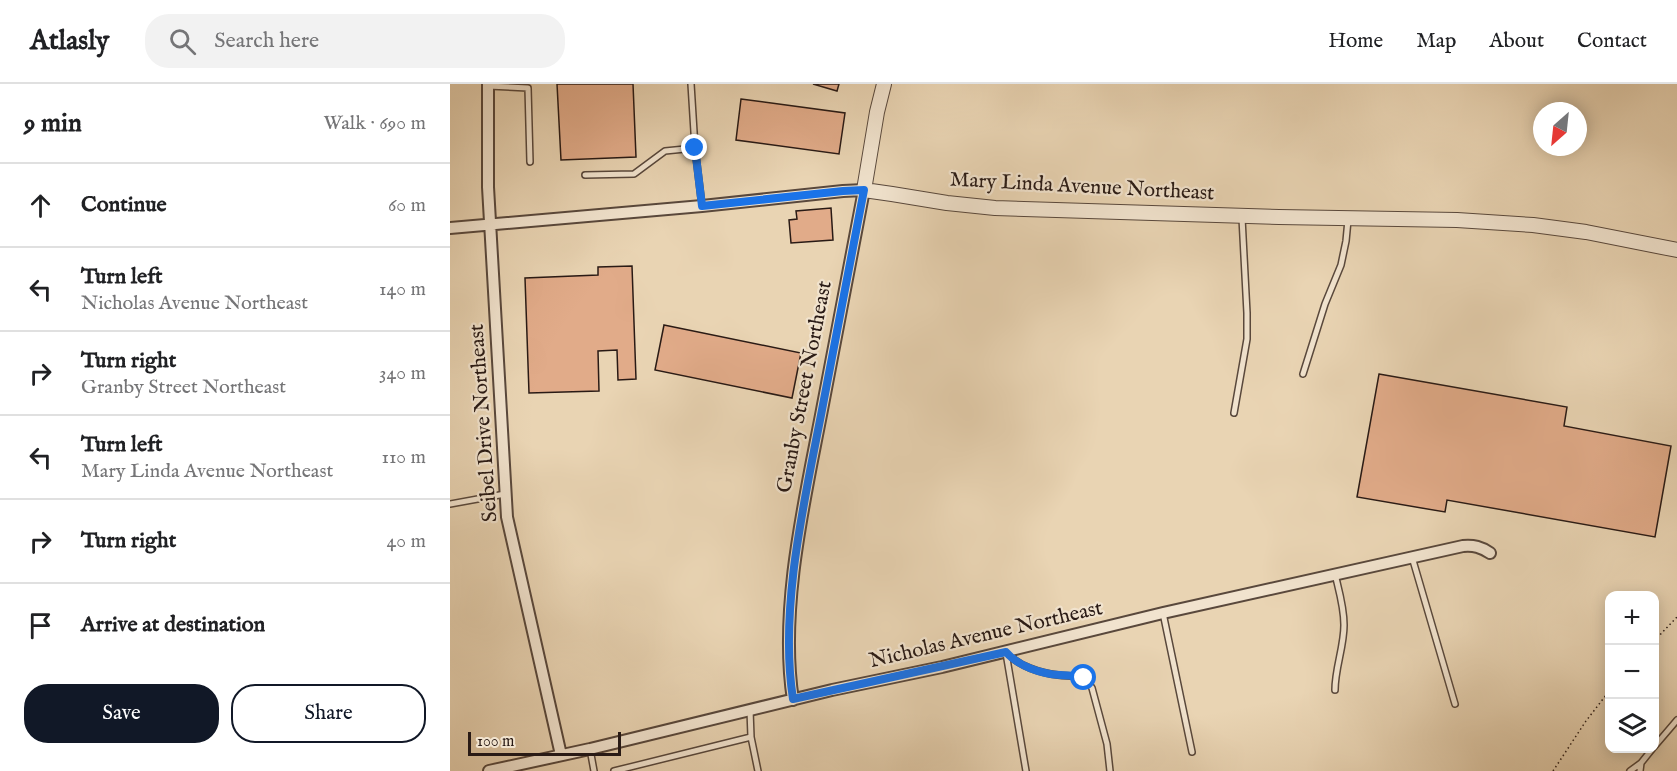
<!DOCTYPE html>
<html lang="en">
<head>
<meta charset="utf-8">
<style>
  :root { --surface:#fff; --page:#f2f2f2; --text:#202124; --muted:#757577; --line:#e0e0e0; --accent:#111827 }
  body { margin:0; font-family:"IM FELL English",serif; background:var(--page); color:var(--text) }
  .controls { position:absolute; right:18px; bottom:18px; display:grid; overflow:hidden; border-radius:12px; box-shadow:0 3px 15px #0003 }
  .controls button { width:54px; height:54px; display:grid; place-items:center; padding:0; border:0; border-bottom:2px solid var(--line); background:var(--surface); color:var(--text); font:30px sans-serif }
  .compass { position:absolute; left:1083px; top:18px; width:54px; height:54px; border-radius:50%; background:var(--surface); box-shadow:0 3px 15px #0003; rotate:207deg }
  .scale { position:absolute; left:18px; bottom:15px; width:153px; box-sizing:border-box; padding-left:6px; border:3px solid #291a15; border-top:0; font-size:16px; line-height:21px; white-space:nowrap; color:#291a15; -webkit-text-stroke:4px #f1e3ce; paint-order:stroke }
  .stop { position:absolute; width:18px; height:18px; margin:-14px; border:4px solid #1a73e8; border-radius:50%; background:#fff }
  .stop.end { background:#1a73e8; border-color:#fff; box-shadow:0 2px 6px #0008 }
  .list { margin:0; padding:0; list-style:none }
  h2 { display:flex; justify-content:space-between; align-items:center; height:78px; margin:0; padding:0 24px; font-size:26px }
  h2 small { font-size:20px; font-weight:400; color:var(--muted) }
  .list li { display:grid; grid-template-columns:39px 1fr auto; gap:18px; align-items:center; box-sizing:border-box; height:84px; padding:0 24px; border-top:2px solid var(--line) }
  .list b { display:block; font-size:22px; white-space:nowrap }
  .list p { margin:0; font-size:20px; white-space:nowrap; color:var(--muted) }
  .list em { font-size:20px; font-style:normal; color:var(--muted) }
  .actions { display:flex; gap:12px; padding:18px 24px }
  .actions a { flex:1; padding:14px 0; border:2px solid var(--accent); border-radius:24px; text-align:center; font-size:21px; color:var(--accent) }
  .actions .main { background:var(--accent); color:#fff }
  .icon { flex:none; width:33px; height:33px; fill:none; stroke:currentColor; stroke-width:2; stroke-linecap:round; stroke-linejoin:round }
  .map { position:relative; flex:none; width:1227px; height:687px; overflow:hidden }
  header { display:flex; align-items:center; gap:36px; box-sizing:border-box; height:84px; padding:0 30px; background:var(--surface); border-bottom:2px solid var(--line) }
  header strong { font-size:28px }
  nav { display:flex; gap:33px; margin-inline-start:auto; font-size:21px }
  .search { width:420px; height:54px; background:var(--page); display:flex; align-items:center; gap:15px; box-sizing:border-box; padding:0 21px; border-radius:24px; color:var(--muted); font-size:22px }
  main { display:flex }
  aside { flex:1; background:var(--surface) }
  .map>svg:first-child { display:block }
</style>
</head>
<body>
<header>
<strong>Atlasly</strong>
<div class="search"><svg class="icon" aria-label="search" viewBox="0 0 24 24"><circle cx="10" cy="10" r="6"/><path d="M15 15l6 6"/></svg>Search here</div>
<nav><a>Home</a><a>Map</a><a>About</a><a>Contact</a></nav>
</header>
<main>
<aside>
<h2>9 min<small>Walk · 690 m</small></h2>
<ul class="list">
<li><svg class="icon" aria-label="ahead" viewBox="0 0 24 24"><path d="M12 20V5M6 11l6-6 6 6"/></svg><div><b>Continue</b></div><em>60 m</em></li>
<li><svg class="icon" aria-label="left" viewBox="0 0 24 24"><path d="M17 20v-9H6M10 6l-5 5 5 5"/></svg><div><b>Turn left</b><p>Nicholas Avenue Northeast</p></div><em>140 m</em></li>
<li><svg class="icon" aria-label="right" viewBox="0 0 24 24"><path d="M7 20v-9h11M14 6l5 5-5 5"/></svg><div><b>Turn right</b><p>Granby Street Northeast</p></div><em>340 m</em></li>
<li><svg class="icon" aria-label="left" viewBox="0 0 24 24"><path d="M17 20v-9H6M10 6l-5 5 5 5"/></svg><div><b>Turn left</b><p>Mary Linda Avenue Northeast</p></div><em>110 m</em></li>
<li><svg class="icon" aria-label="right" viewBox="0 0 24 24"><path d="M7 20v-9h11M14 6l5 5-5 5"/></svg><div><b>Turn right</b></div><em>40 m</em></li>
<li><svg class="icon" aria-label="arrive" viewBox="0 0 24 24"><path d="M6 21V4h12l-3 4 3 4H6"/></svg><div><b>Arrive at destination</b></div></li>
</ul>
<div class="actions"><a class="main">Save</a><a>Share</a></div>
</aside>
<div class="map">
<svg width="1227" height="687" viewBox="0 0 1227 687">
  <rect width="100%" height="100%" fill="#e9d4b3"/>
  <filter id="stains"><feTurbulence type="fractalNoise" baseFrequency=".00333" numOctaves="4"/><feColorMatrix values="0 0 0 0 .2 0 0 0 0 .09 0 0 0 0 .02 0 0 0 .5 -.17"/></filter>
  <radialGradient id="worn" r=".72"><stop offset=".6" stop-color="#630" stop-opacity="0"/><stop offset="1" stop-color="#630" stop-opacity=".3"/></radialGradient>
  <path fill="#e1ab89" stroke="#291a15" stroke-width="1.5" d="M107,0H183L186,73L111,76Z
    M363,0H389L387,7Z
    M291,15L395,29L389,70L286,56Z
    M381,124L383,156L341,159L339,136L347,135L346,127Z
    M182,182L186,295L168,296L167,266L148,267L149,307L79,309L75,194L148,191V183Z
    M214,241L351,269L342,314L205,286Z
    M929,290L1117,323L1114,342L1221,362L1205,453L997,416L995,428L907,413Z"/>
  <g fill="none" stroke-linecap="round" stroke-linejoin="round">
    <g stroke="#59483c" stroke-width="8">
      <path id="service" d="M241,0L245,64L252,122
        M38,2L78,4L80,78
        M135,91L184,90L215,67L245,64
        M853,290L875,220L891,181L896,157L898,136
        M784,329L797,255V229L792,134
        M0,420L55,410
        M962,473L1005,620
        M885,490C889,507 894,523 894,541C894,563 885,584 885,606
        M713,529L742,668
        M556,568C568,582 590,589 608,591C623,593 634,590 642,604L657,660L660,687
        M556,569L576,687
        M301,653L308,687
        M1204,663L1227,636
        M140,665L144,687
        M1191,679L1203,664
        M164,687L301,653L300,626
        M1180,687L1191,679L1190,687"/>
    </g>
    <g stroke="#59483c" stroke-width="14">
      <path id="minor" d="M38,0V103L57,433L111,671
        M0,144L252,122L393,107L414,106C399,181 386,256 371,331C354,419 329,526 343,616
        M39,687L140,665L382,606L492,583L713,529L1013,462C1024,461 1031,463 1040,469"/>
    </g>
    <g stroke="#59483c" stroke-width="16">
      <path id="tertiary" d="M434,0L427,28L414,106L442,110L497,119L545,124L829,133L1007,136L1083,141L1136,148L1227,166"/>
    </g>
    <path stroke="#291a15" stroke-width="1.5" stroke-dasharray="1.5 3" stroke-linecap="butt" d="M1204,557L1227,533
      M1103,687L1136,637L1160,606"/>
    <use href="#service" stroke="#f1e3ce" stroke-width="5"/>
    <use href="#minor" stroke="#f1e3ce" stroke-width="10"/>
    <use href="#tertiary" stroke="#f1e3ce" stroke-width="14"/>
  </g>
  <g fill="none" stroke-linecap="round" stroke-linejoin="round">
    <path stroke="#1a73e8" stroke-width="8" d="M245,64L252,122L393,107L414,106C399,181 386,256 371,331C354,419 329,526 343,615L556,568C568,582 591,590 610,591C619,592 626,591 634,594"/>
  </g>
  <g text-anchor="middle" dominant-baseline="central" stroke-width="4.5" stroke-linejoin="round" paint-order="stroke">
    <g font-size="21" fill="#291a15" stroke="#f1e3ce">
      <text transform="translate(632 103) rotate(3)">Mary Linda Avenue Northeast</text>
      <text transform="translate(355 303) rotate(-79)">Granby Street Northeast</text>
      <text transform="translate(34 339) rotate(-94)">Seibel Drive Northeast</text>
      <text transform="translate(536 551) rotate(-13)">Nicholas Avenue Northeast</text>
    </g>
  </g>
  <rect width="100%" height="100%" filter="url(#stains)"/>
  <rect width="100%" height="100%" fill="url(#worn)"/>
</svg>
<div class="controls">
<button>+</button>
<button>−</button>
<button><svg class="icon" aria-label="layers" viewBox="0 0 24 24"><path d="M12 4l9 5-9 5-9-5zM3 14l9 5 9-5"/></svg></button>
</div>
<svg class="compass" viewBox="-18 -18 36 36"><path d="M0-13l5 13h-10z" fill="#e53935"/><path d="M0 13l5-13h-10z" fill="#757577"/></svg>
<div class="scale">100 m</div>
<div class="stop" style="left:634px;top:594px"></div>
<div class="stop end" style="left:245px;top:64px"></div>
</div>
</main>
</body>
</html>
